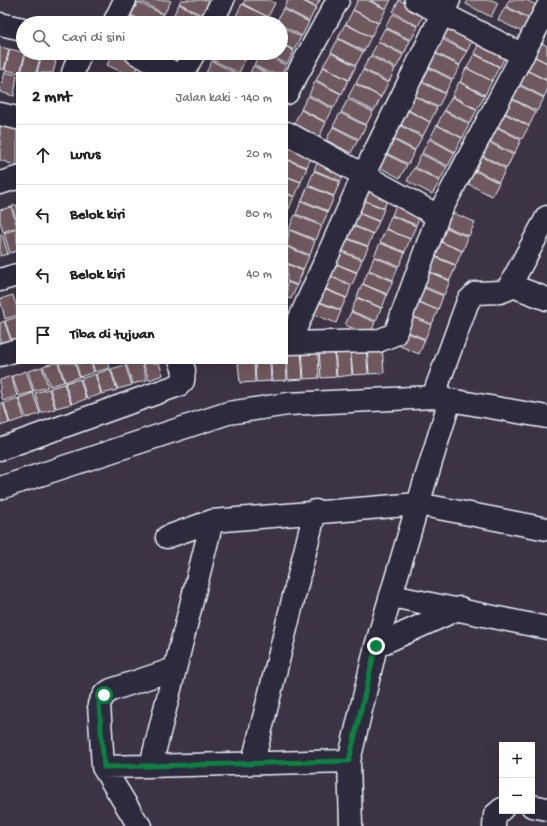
<!DOCTYPE html>
<html lang="id">
<head>
<meta charset="utf-8">
<style>
  :root { --surface:#fff; --page:#f2f2f2; --text:#222; --muted:#767676; --line:#e0e0e0 }
  body { margin:0; font-family:"Gochi Hand",sans-serif; background:var(--page); color:var(--text) }
  .controls { position:absolute; right:12px; bottom:12px; display:grid; overflow:hidden; border-radius:0px; box-shadow:0 4px 16px #0002 }
  .controls button { width:36px; height:36px; display:grid; place-items:center; padding:0; border:0; border-bottom:1px solid var(--line); background:var(--surface); color:var(--text); font:20px sans-serif }
  .stop { position:absolute; width:12px; height:12px; margin:-9px; border:3px solid #0b8043; border-radius:50%; background:#fff }
  .stop.end { background:#0b8043; border-color:#fff; box-shadow:0 1px 4px #0008 }
  .list { margin:0; padding:0; list-style:none }
  h2 { display:flex; justify-content:space-between; align-items:center; height:52px; margin:0; padding:0 16px; font-size:17px }
  h2 small { font-size:13px; font-weight:400; color:var(--muted) }
  .list li { display:grid; grid-template-columns:26px 1fr auto; gap:12px; align-items:center; box-sizing:border-box; height:60px; padding:0 16px; border-top:1px solid var(--line) }
  .list b { display:block; font-size:15px; white-space:nowrap }
  .list em { font-size:13px; font-style:normal; color:var(--muted) }
  .icon { flex:none; width:22px; height:22px; fill:none; stroke:currentColor; stroke-width:2; stroke-linecap:round; stroke-linejoin:round }
  .map { position:relative; flex:none; width:547px; height:826px; overflow:hidden }
  .search { position:absolute; background:var(--surface); box-shadow:0 4px 16px #0002; left:16px; top:16px; width:272px; height:44px; display:flex; align-items:center; gap:10px; box-sizing:border-box; padding:0 14px; border-radius:22px; color:var(--muted); font-size:15px }
  .panel { position:absolute; background:var(--surface); box-shadow:0 4px 16px #0002; left:16px; top:72px; width:272px; height:292px; border-radius:0px }
  .map>svg:first-child { display:block }
</style>
</head>
<body>
<div class="map">
<svg width="547" height="826" viewBox="0 0 547 826">
  <rect width="100%" height="100%" fill="#3c3344"/>
  <filter id="ink" filterUnits="userSpaceOnUse"><feTurbulence type="fractalNoise" baseFrequency=".025" numOctaves="2"/><feDisplacementMap in="SourceGraphic" scale="8" xChannelSelector="R" yChannelSelector="G"/><feConvolveMatrix kernelMatrix="1 2 1 2 8 2 1 2 1" color-interpolation-filters="sRGB"/></filter>
  <g filter="url(#ink)">
    <path fill="#6f595e" stroke="#e8f1f8" d="M139,0H169L171,1L164,14Z
      M181,0H206L212,3L205,17L179,3Z
      M245,0H269L275,3L268,17L243,4Z
      M288,0H301L316,8L309,21L284,8Z
      M302,0H320L316,7Z
      M358,0H367L386,9L379,23L353,10Z
      M370,0H391L386,9Z
      M399,0L425,12L418,26L393,12Z
      M468,0H492L498,3L491,17L466,4Z
      M509,0H526L538,6L531,19L506,6Z
      M138,2L164,15L160,23H146L131,15Z
      M179,4L204,18L201,23H182L172,18Z
      M242,4L268,17L265,23H246L235,18Z
      M505,7L531,20L524,33L498,20Z
      M283,9L309,22L302,36L281,25V23H276Z
      M353,10L378,23L371,37L346,24Z
      M393,14L418,27L411,40L385,27Z
      M131,16L144,23H127Z
      M345,24L371,37L364,51L338,38Z
      M449,24L474,37L467,51L442,37Z
      M281,27L301,37L294,50L281,43Z
      M385,28L410,41L404,54L378,41Z
      M338,39L363,52L356,65L331,52Z
      M442,39L467,52L460,65L434,52Z
      M481,40L507,53L500,67L474,53Z
      M378,42L403,55L396,68L371,55Z
      M540,42L547,46V63L534,56Z
      M281,44L294,51L287,64L266,53H281Z
      M0,47L9,49L4,70L0,69Z
      M10,49L25,53L20,73L5,70Z
      M26,53L40,57L36,73H21Z
      M113,53H128L142,59L135,73H124L107,65Z
      M217,53H231L245,60L239,73L213,60Z
      M234,53H249L246,59Z
      M260,53L286,65L282,73H269L254,65Z
      M331,53L356,66L349,80L323,66Z
      M434,53L460,66L453,79L427,66Z
      M474,54L499,67L492,81L467,68Z
      M370,56L395,69L389,82L363,69Z
      M533,56L547,63V80L526,70Z
      M41,57L56,61L53,73H37Z
      M212,61L235,73H206Z
      M253,66L266,73H250Z
      M323,67L348,80L342,94L316,80Z
      M427,67L452,80L445,93L420,80Z
      M466,68L492,81L485,95L460,82Z
      M363,70L388,83L381,97L356,83Z
      M526,70L547,81V91L544,97L519,84Z
      M5,72L17,75L14,96L0,92Z
      M315,81L341,94L334,108L309,95Z
      M419,81L445,94L438,107L412,94Z
      M459,82L485,96L477,109L452,96Z
      M355,84L381,97L374,111L348,97Z
      M518,85L544,98L537,111L511,98Z
      M412,95L437,108L430,122L405,108Z
      M308,96L333,109L326,122L301,109Z
      M452,97L477,110L470,123L444,110Z
      M348,99L373,112L366,125L341,112Z
      M511,99L536,112L529,126L504,112Z
      M404,109L430,122L423,136L397,123Z
      M301,110L326,123L319,137L294,123Z
      M444,111L469,124L463,138L437,125Z
      M340,113L366,126L359,139L333,126Z
      M503,113L529,126L522,139L496,126Z
      M0,118L17,124V166L0,160Z
      M397,124L422,137L415,150L390,137Z
      M437,125L462,138L455,152L430,138Z
      M333,127L358,140L351,153L326,140Z
      M496,127L521,140L514,154L489,141Z
      M389,138L415,151L408,164L382,151Z
      M429,139L455,153L448,166L422,153Z
      M488,142L513,155L507,168L481,155Z
      M287,143L313,153L307,167L287,159Z
      M382,152L407,165L400,178L375,165Z
      M421,154L447,167L440,180L415,167Z
      M320,156L347,167L341,181L314,170Z
      M481,156L506,169L499,182L474,169Z
      M287,160L307,168L301,182L287,176Z
      M414,168L440,181L432,194L407,181Z
      M473,170L499,183L492,196L466,183Z
      M314,171L340,182L334,196L308,185Z
      M287,177L301,182L295,197L287,193Z
      M308,186L334,197L328,211L302,200Z
      M367,187L389,196L384,208L361,199Z
      M287,194L294,197L288,211H287Z
      M361,199L384,209L379,221L356,212Z
      M301,201L328,212L322,225L296,214Z
      M397,202L422,212L416,225L392,215Z
      M17,205V222L12,206Z
      M11,207L17,227L3,232L0,221V210Z
      M448,211L475,222L469,236L442,225Z
      M356,212L379,222L373,234L351,224Z
      M295,215L322,226L316,240L289,229Z
      M391,216L416,226L410,239L386,229Z
      M350,225L373,234L368,246L345,237Z
      M442,226L468,237L463,251L436,240Z
      M17,229V251L10,253L4,233Z
      M386,229L410,239L405,252L380,242Z
      M289,230L315,241L310,255L287,246Z
      M0,234H2L8,254L0,256Z
      M345,238L368,247L363,259L340,250Z
      M436,240L462,251L456,265L430,254Z
      M380,243L405,253L399,266L374,256Z
      M287,247L309,256L303,270L287,263Z
      M339,251L362,260L357,272L334,263Z
      M430,255L456,266L450,280L424,269Z
      M374,257L398,267L393,280L369,270Z
      M334,263L357,273L352,285L329,275Z
      M287,264L303,271L297,285L287,281Z
      M424,270L450,281L444,295L418,284Z
      M368,271L393,281L387,294L363,284Z
      M329,276L351,286L347,298L324,288Z
      M287,282L297,286L291,299L287,298Z
      M362,284L387,295L382,308L357,297Z
      M417,285L443,296L438,310L411,299Z
      M323,289L346,298L341,310L318,301Z
      M13,295L17,308V315L5,319L0,299Z
      M357,298L381,308L376,321L351,311Z
      M411,299L438,310L432,324L405,313Z
      M318,302L341,311L336,323L313,314Z
      M351,312L375,322L370,335L345,325Z
      M405,314L431,325L425,339L399,328Z
      M17,317V339L12,341L5,321Z
      M4,321L11,341L0,345V323Z
      M398,329L425,340L419,354L393,343Z
      M382,345L384,373L369,374L367,346Z
      M366,346L368,374L353,375L350,347Z
      M350,347L352,375L337,377L335,348Z
      M334,348L336,377L321,378L319,349Z
      M318,349L319,378L304,379L302,350Z
      M301,350L303,379L288,380L287,351Z
      M54,363H58L64,382L50,386L43,366Z
      M59,363H75L79,377L65,382Z
      M76,363H91L94,372L80,377Z
      M92,363H108L110,368L95,372Z
      M130,363H142L147,380L133,384L126,364Z
      M143,363H159L163,375L149,380Z
      M238,363H254L255,382L240,383Z
      M255,363H270L271,381L256,382Z
      M271,363H286L287,380L272,381Z
      M125,365L132,385L118,389L111,369Z
      M42,367L48,387L34,391L28,371Z
      M110,369L117,390L102,394L96,374Z
      M26,371L33,392L19,396L12,376Z
      M95,374L101,394L87,399L81,379Z
      M11,376L17,396L3,401L0,391V380Z
      M80,379L86,399L72,404L65,383Z
      M64,384L71,404L56,408L50,388Z
      M49,389L55,409L41,413L35,393Z
      M33,393L40,414L26,418L19,398Z
      M18,398L24,418L10,423L4,403Z
      M3,403L9,423L0,426V404Z"/>
    <g fill="none" stroke-linecap="round" stroke-linejoin="round">
      <g stroke="#e8f1f8" stroke-width="25">
        <path id="minor" d="M416,0L523,55
          M114,23L125,0
          M211,23L223,0
          M0,24L23,29
          M136,53L174,73
          M73,73L79,56L78,53
          M183,73L194,53
          M287,93L338,0
          M0,114L17,118
          M287,133L438,216
          M0,183L17,178
          M0,280L17,275
          M510,285L547,299
          M287,343L378,341L395,334L438,216L547,8
          M289,343L363,176L449,0
          M0,355L17,350
          M433,397L468,301L476,293L500,292L508,289L547,217
          M0,449L179,385L183,381L184,370L181,363
          M0,488L228,413L288,404L433,397L547,417
          M167,537L212,521L418,504L450,400
          M392,596L547,628
          M376,646L460,608
          M174,669L111,690L104,695L99,704L103,767L349,761
          M253,762L315,511
          M151,765L212,521
          M103,767L136,821L140,826
          M532,806L547,809
          M351,826L349,761L376,646L418,504L547,529
          M494,826L495,815L502,809"/>
      </g>
      <use href="#minor" stroke="#2f2a3d" stroke-width="22"/>
    </g>
  </g>
  <g fill="none" stroke-linecap="round" stroke-linejoin="round" filter="url(#ink)">
    <path stroke="#0b8043" stroke-width="5" d="M104,695L99,704L104,767L349,761L376,646"/>
  </g>
</svg>
<div class="controls">
<button>+</button>
<button>−</button>
</div>
<div class="stop" style="left:104px;top:695px"></div>
<div class="stop end" style="left:376px;top:646px"></div>
<div class="search"><svg class="icon" aria-label="search" viewBox="0 0 24 24"><circle cx="10" cy="10" r="6"/><path d="M15 15l6 6"/></svg>Cari di sini</div>
<section class="panel">
<h2>2 mnt<small>Jalan kaki · 140 m</small></h2>
<ul class="list">
<li><svg class="icon" aria-label="ahead" viewBox="0 0 24 24"><path d="M12 20V5M6 11l6-6 6 6"/></svg><div><b>Lurus</b></div><em>20 m</em></li>
<li><svg class="icon" aria-label="left" viewBox="0 0 24 24"><path d="M17 20v-9H6M10 6l-5 5 5 5"/></svg><div><b>Belok kiri</b></div><em>80 m</em></li>
<li><svg class="icon" aria-label="left" viewBox="0 0 24 24"><path d="M17 20v-9H6M10 6l-5 5 5 5"/></svg><div><b>Belok kiri</b></div><em>40 m</em></li>
<li><svg class="icon" aria-label="arrive" viewBox="0 0 24 24"><path d="M6 21V4h12l-3 4 3 4H6"/></svg><div><b>Tiba di tujuan</b></div></li>
</ul>
</section>
</div>
</body>
</html>
